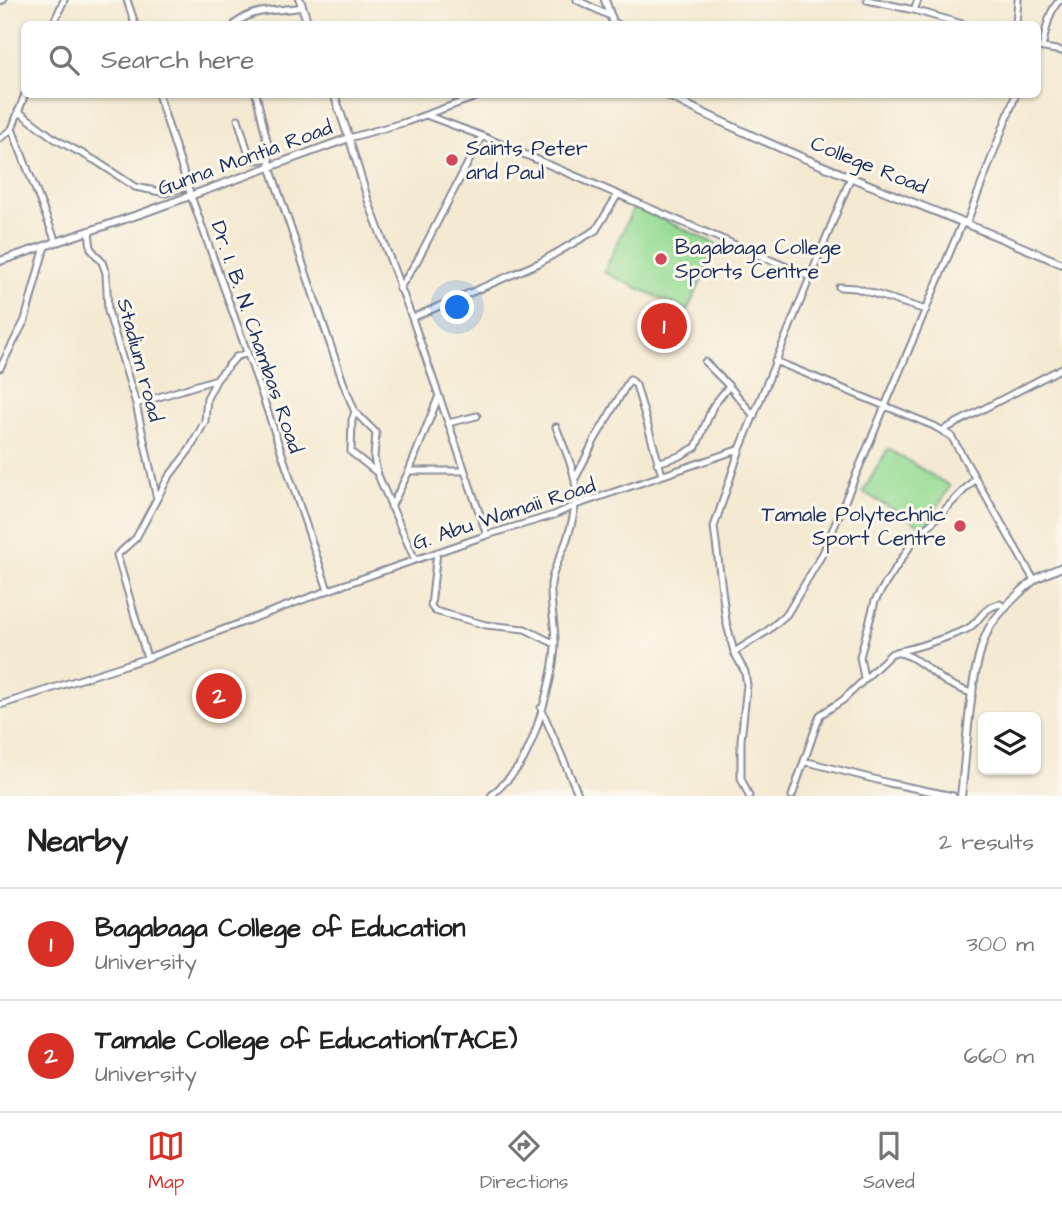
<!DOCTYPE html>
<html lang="en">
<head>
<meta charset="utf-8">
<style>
  :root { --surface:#fff; --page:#f6f6f6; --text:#222; --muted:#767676; --line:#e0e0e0; --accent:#d93025 }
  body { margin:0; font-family:"Architects Daughter",sans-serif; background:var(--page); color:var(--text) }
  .controls { position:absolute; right:21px; bottom:21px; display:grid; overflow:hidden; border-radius:10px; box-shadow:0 2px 5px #0004 }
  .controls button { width:63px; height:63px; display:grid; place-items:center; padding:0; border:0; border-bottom:2px solid var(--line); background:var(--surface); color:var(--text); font:35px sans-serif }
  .you { position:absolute; left:458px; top:308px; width:24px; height:24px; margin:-18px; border:5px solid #fff; border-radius:50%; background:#1a73e8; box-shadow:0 0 0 10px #1a73e833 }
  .badge { display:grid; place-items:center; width:46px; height:46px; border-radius:50%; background:var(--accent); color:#fff; font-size:23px; font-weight:700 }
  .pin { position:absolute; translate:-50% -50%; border:4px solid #fff; box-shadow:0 2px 7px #0006 }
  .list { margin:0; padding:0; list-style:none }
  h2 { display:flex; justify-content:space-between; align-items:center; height:91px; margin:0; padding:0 28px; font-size:30px }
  h2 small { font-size:23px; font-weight:400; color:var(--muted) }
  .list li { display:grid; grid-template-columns:46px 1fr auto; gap:21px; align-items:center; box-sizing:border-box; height:112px; padding:0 28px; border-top:2px solid var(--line) }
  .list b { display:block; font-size:26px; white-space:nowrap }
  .list p { margin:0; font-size:23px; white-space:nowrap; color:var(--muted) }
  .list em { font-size:23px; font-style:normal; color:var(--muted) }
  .icon { flex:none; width:38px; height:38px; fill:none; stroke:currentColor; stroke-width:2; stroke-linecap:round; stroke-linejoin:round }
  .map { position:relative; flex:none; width:1062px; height:796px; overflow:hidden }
  .search { position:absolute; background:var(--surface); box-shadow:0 2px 5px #0004; left:21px; right:21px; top:21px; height:77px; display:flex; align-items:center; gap:18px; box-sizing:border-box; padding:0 24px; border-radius:10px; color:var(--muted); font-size:26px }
  .sheet { height:315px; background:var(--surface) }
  nav { display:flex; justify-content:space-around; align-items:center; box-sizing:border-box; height:98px; border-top:2px solid var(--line); background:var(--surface); font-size:19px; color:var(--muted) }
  nav a { display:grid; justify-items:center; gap:4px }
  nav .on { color:var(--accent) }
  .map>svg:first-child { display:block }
</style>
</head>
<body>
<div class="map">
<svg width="1062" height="796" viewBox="0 0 1062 796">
  <rect width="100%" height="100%" fill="#fbf7ec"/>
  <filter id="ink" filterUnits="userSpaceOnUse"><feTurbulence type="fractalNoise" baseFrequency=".0143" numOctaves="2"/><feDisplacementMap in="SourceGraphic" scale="14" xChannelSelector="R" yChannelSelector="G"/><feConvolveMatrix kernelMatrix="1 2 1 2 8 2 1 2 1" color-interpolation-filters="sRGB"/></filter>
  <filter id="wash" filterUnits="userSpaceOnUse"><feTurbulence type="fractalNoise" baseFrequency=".00686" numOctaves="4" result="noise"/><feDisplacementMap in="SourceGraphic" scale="28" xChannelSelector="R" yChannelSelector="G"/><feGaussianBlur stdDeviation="1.57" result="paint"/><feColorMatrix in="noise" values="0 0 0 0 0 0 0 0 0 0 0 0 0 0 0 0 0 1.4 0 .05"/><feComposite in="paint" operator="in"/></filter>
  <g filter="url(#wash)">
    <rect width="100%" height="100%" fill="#f4e9d1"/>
    <path fill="#99dd95" stroke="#5a867a" stroke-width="2" d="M634,206L718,245L687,311L604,272Z
      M888,449L950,486L925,528L863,492Z"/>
  </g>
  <g filter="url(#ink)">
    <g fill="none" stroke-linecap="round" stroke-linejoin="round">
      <g stroke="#888c98" stroke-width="9">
        <path id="minor" d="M127,0L135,24
          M577,0L612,17
          M867,0L914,10L918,0
          M0,1L3,0
          M914,10L962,24
          M53,24L64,0
          M235,24C255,7 277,12 302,7
          M1016,24L1018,0
          M1038,47L1062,51
          M1042,48C1046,32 1048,11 1060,0
          M25,94L12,129L56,242
          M158,94L191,196L257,380L328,590
          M256,94L269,149L270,167L343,382L355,412L376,433L374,457L377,473L415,560
          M484,94L406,122L349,138L369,203L412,318L487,535
          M18,111L55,139L96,161L135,187L166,193L187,187
          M426,115L482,136L810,277
          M238,119L248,152L256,160L269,158
          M0,138L12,129
          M967,222L1016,94
          M89,231L91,249L102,262L106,273L108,311L136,404L157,499
          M839,287L856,288L926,310
          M399,289L417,261L482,136
          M412,318L539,263L596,230L617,196
          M775,361L934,426L951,436L1034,580
          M705,362L729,386
          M0,368L25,320L45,246
          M136,404L217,379L236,357L247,353
          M355,412L352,420L351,452L375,471
          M448,423L477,416
          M943,430L1062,368
          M740,449L714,527L726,621L734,652L745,672L747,685L741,740V778L749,796
          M657,463L680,456L696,447L713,406L729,386L754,416
          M409,471H463
          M576,477L594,441L630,379L636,385L662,475
          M391,507L409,471L438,398
          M437,552L431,606L435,611L486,625L525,629L555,644
          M734,652L766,632L787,614L823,553L963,221
          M896,652C920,647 943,639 965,630C980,624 979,609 1000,604L1006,608
          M147,658L117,555L136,538L168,478L190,449L205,421L207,398L217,379
          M864,678L860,657L875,601L882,589L912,543L974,480
          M0,705L147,658L340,586L487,535L554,515L576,505L740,449L851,177
          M541,708L579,796
          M804,761L889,783L953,796
          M491,796C502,785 515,774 523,760C537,734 555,672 555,642C555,623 550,604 551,584C553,567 562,555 567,539C584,487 575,475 556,427
          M792,796L820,715L843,700L892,653C912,651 930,672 946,682C955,687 964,690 973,694"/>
      </g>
      <g stroke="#888c98" stroke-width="10">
        <path id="tertiary" d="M300,0L308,24
          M605,0L613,23L617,24
          M665,94C793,160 930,206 1062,264
          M0,261L143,213L349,138L334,94
          M961,796C967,752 969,661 991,625C1001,610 1019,593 1033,581C1041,575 1053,571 1062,567"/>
      </g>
      <use href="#minor" stroke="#fff" stroke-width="5"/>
      <use href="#tertiary" stroke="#fff" stroke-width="6"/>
    </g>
  </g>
  <g fill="#d1495b" stroke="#fbf7ec" stroke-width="2.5">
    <circle cx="452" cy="160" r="7"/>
    <circle cx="661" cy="259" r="7"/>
    <circle cx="960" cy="526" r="7"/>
  </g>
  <g text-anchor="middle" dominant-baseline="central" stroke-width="6" stroke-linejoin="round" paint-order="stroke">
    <g font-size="21" fill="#1b2f5e" stroke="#fbf7ec" text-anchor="start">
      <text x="466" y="148">Saints Peter<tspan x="466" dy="24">and Paul</tspan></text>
      <text x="675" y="247">Bagabaga College<tspan x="675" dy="24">Sports Centre</tspan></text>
      <text x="946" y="514" text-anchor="end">Tamale Polytechnic<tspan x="946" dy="24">Sport Centre</tspan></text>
    </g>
    <g font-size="21" fill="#1b2f5e" stroke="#fbf7ec">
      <text transform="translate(245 158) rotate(-20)">Gunna Montia Road</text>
      <text transform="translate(869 165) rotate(22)">College Road</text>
      <text transform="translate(257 337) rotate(71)">Dr. I. B. N. Chambas Road</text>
      <text transform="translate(140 360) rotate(75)">Stadium road</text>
      <text transform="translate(504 514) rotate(-18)">G. Abu Wamaii Road</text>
    </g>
  </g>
</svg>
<div class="controls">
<button><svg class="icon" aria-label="layers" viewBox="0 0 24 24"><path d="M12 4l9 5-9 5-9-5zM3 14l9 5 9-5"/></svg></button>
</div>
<div class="you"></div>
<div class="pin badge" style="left:664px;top:326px">1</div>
<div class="pin badge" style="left:219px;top:696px">2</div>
<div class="search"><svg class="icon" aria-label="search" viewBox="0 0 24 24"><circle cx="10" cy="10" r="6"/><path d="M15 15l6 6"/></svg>Search here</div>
</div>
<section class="sheet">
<h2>Nearby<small>2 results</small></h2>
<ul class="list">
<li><span class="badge">1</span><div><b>Bagabaga College of Education</b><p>University</p></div><em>300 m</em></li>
<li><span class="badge">2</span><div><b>Tamale College of Education(TACE)</b><p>University</p></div><em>660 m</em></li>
</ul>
</section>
<nav>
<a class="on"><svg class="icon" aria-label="map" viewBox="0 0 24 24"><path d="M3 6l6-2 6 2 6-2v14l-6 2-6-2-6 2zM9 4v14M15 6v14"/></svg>Map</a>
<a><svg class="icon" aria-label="directions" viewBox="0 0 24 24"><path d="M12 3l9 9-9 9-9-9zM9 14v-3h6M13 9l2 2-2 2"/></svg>Directions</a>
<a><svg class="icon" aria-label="saved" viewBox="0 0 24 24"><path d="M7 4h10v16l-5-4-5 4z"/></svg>Saved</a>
</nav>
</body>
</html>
